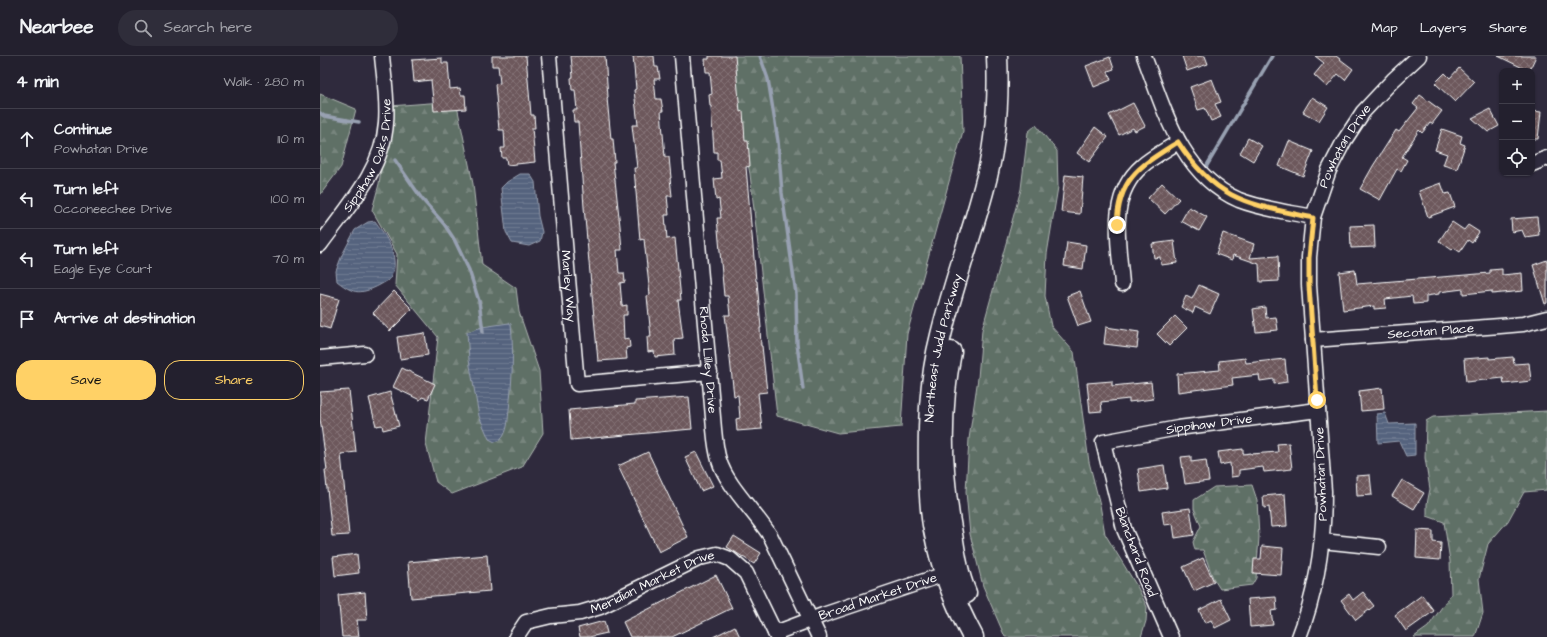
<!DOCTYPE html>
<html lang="en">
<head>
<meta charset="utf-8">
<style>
  :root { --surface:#23202e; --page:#2f2d3a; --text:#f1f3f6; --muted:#a3a3aa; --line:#403e4a; --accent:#ffd166 }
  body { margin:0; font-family:"Architects Daughter",sans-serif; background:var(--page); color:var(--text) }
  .controls { position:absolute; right:12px; top:12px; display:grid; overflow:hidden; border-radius:8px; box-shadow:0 1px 3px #0004 }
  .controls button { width:36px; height:36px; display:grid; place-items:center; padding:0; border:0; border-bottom:1px solid var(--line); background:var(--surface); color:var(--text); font:20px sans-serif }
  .stop { position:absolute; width:12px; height:12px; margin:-9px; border:3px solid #ffd166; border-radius:50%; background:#fff }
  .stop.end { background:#ffd166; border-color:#fff; box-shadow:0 1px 4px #0008 }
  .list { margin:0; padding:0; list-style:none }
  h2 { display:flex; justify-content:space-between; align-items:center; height:52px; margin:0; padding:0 16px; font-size:17px }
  h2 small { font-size:13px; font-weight:400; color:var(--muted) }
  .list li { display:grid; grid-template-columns:26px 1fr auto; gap:12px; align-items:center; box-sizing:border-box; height:60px; padding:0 16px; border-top:1px solid var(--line) }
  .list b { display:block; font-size:15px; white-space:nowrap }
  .list p { margin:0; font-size:13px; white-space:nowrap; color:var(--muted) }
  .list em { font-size:13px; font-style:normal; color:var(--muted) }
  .actions { display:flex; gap:8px; padding:12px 16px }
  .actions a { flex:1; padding:9px 0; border:1px solid var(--accent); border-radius:16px; text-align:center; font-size:14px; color:var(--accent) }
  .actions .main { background:var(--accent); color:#111 }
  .icon { flex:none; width:22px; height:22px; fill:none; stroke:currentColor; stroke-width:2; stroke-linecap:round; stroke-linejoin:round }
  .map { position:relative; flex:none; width:1227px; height:581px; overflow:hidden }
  header { display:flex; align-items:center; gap:24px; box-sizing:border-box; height:56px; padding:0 20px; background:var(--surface); border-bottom:1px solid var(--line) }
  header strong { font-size:19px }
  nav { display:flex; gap:22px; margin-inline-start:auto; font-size:14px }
  .search { width:280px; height:36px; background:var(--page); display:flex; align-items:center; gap:10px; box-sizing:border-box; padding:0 14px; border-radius:22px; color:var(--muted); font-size:15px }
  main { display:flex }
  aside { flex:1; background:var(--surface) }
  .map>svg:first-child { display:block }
</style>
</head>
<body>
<header>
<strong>Nearbee</strong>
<div class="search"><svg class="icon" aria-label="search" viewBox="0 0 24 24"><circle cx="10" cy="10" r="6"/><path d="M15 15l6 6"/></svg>Search here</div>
<nav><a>Map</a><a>Layers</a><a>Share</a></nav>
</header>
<main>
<aside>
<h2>4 min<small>Walk · 280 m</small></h2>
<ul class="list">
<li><svg class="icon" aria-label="ahead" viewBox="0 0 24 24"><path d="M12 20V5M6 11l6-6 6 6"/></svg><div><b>Continue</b><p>Powhatan Drive</p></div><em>110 m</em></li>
<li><svg class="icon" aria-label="left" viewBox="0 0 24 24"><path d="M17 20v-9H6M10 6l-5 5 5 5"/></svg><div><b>Turn left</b><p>Occoneechee Drive</p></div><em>100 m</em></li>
<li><svg class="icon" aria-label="left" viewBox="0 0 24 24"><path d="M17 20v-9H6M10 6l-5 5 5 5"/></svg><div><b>Turn left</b><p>Eagle Eye Court</p></div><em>70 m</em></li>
<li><svg class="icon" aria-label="arrive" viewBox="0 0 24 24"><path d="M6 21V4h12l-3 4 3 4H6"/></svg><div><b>Arrive at destination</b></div></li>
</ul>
<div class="actions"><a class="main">Save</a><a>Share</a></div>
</aside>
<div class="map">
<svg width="1227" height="581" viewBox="0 0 1227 581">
  <defs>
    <pattern id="forest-firs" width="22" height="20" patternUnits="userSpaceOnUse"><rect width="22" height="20" fill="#5f6f66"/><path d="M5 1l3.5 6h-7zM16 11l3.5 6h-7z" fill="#77857d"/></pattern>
    <pattern id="water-rules" width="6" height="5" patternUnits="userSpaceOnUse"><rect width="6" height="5" fill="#54637e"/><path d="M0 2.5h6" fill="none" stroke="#6e7a91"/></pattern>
    <pattern id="building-cross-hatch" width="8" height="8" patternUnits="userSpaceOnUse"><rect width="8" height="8" fill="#6d585c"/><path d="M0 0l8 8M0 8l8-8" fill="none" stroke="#837174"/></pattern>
  </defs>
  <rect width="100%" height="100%" fill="#2f2a3d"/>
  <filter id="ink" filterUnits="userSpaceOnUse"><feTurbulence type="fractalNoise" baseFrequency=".025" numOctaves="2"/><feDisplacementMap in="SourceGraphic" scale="8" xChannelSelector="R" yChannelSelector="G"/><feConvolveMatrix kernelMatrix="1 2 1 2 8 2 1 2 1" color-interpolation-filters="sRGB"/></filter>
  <g filter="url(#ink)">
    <path fill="url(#forest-firs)" stroke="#afb7b2" d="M413,0H640L643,75L587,278L581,371L518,377L457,360L430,118L418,59Z
      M0,38L36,53L21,111L0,139Z
      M136,45L153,128L162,209L196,232L199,256L219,315L223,377L202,411L132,438L116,426L106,388L118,281L75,229L77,198L52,154L59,128L70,50Z
      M716,69L737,95L738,131L727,198L725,240L731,270L754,296L769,406L780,449L785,478L818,532L827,551L826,565L821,581H685L663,530L650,478L646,436L649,383L658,322L662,274L701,133L708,76Z
      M1227,355V434L1204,436L1188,465L1168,488L1159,523L1163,557L1155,581H1094L1108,571L1131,538L1130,505L1124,466L1107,460V448L1110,433L1105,402L1106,365L1113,361Z
      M932,429L937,444L939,481L936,522L932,529L900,533L893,522L883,494H875L873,486L881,470L874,453V444L894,431Z"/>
    <path fill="url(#water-rules)" stroke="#98a1b2" d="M200,118H210L215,126L218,160L222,176L220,185L209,190L192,187L186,176L181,132L187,126Z
      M55,165C64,177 76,195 74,211C74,215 71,219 70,223C60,229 43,240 31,234C26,232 21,228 17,225L16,215L22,199L35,174L48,166Z
      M189,267L191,268C194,297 192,326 189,354C188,362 188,372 184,379C183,382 179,385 175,386L169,383L159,360L149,304L147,276L162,271Z
      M1065,357L1069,368L1095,367V399L1086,400L1079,385L1058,387L1057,358Z"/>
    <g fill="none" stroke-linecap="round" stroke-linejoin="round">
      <path stroke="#98a1b2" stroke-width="3.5" d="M440,0L448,23L458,85L462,137L476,238L477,288L483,333
        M0,57L4,60L39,66
        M75,104L102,143L124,168L134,183L149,214L159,245L163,276
        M886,111L952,0"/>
    </g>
    <path fill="url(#building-cross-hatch)" stroke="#fff" d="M172,0H206L211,59H214L215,72H212L215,106L187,109L186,102H182L181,92H185L184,74H179L175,28L180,27L178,10H172Z
      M251,0H285L288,41L287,42L291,83H293L295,106H293L300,170L302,194H297L299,217H304L305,226L300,227L302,250L307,249V259H303L304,283L309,282L310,291L306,292L307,303L278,305L264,151L258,66H254L253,54H257L255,34H252L251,22L253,21Z
      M313,0H334L335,11H338L340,23H334L336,43H341L343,55H341L345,101H349L351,122H350L352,140H347L349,159H345L347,183L355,182L361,244H358L363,282L354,283L355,299L335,301L334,295L328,296L327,281H331L327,240L330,239L324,183L320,184L314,112H317L312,69H318L314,34L316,33Z
      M389,0H415L420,56L423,55L425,85H428L430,110L426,111L436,225H437L441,272H440L441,290H442L447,336L438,337L442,373L417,375L416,363L420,362L418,339L414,340L407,275L405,259H410L408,240H404L397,162H401L399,143L396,144L394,123L402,122L400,104H397V96H394L391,50H390L389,39L392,38L390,16H386L385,3H389Z
      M862,0H885L888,8L867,15Z
      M995,0H1016L1033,13L1025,24L1018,18L1007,31L994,19L1004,7Z
      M1178,0H1216L1209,15Z
      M790,1L794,13L788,15L791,24L774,31L766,10Z
      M122,2V7H128L130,33L140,32L141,39H145L146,53L114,55L111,24L94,26L92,4Z
      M1139,12L1154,26L1135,46L1115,27L1125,17L1130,22Z
      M892,23L901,46L895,48L901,61L891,65L885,52L878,54L870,31Z
      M1100,39L1122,55L1112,68L1110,67L1102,77L1099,74L1082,101L1087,104L1081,115L1077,113L1060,144L1040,133L1053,110L1076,74L1079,76L1098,52L1093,48Z
      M992,41L1008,51L999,65L983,56Z
      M813,47L825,70L815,75L813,72L799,79L789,59Z
      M1170,53L1179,70L1168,76L1152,62Z
      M1213,55L1221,56L1218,83H1212Z
      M775,71L788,81L769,106L757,97Z
      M1122,73L1142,80L1140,87L1145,89L1137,113L1123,109L1127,98L1115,94Z
      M928,82L942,90L933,105L920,97Z
      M969,85L993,95L983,120L959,110Z
      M745,119L763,121L760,158L741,156Z
      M842,127L859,143L845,158L828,142Z
      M1121,127L1125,138L1130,137L1135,151L1108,161L1099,135Z
      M869,151L887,161L879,175L861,165Z
      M1217,161L1219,179L1205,181L1202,174L1192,176L1191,163Z
      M1132,166L1144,174L1148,169L1159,176L1152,187L1148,184L1140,196L1134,192L1132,194L1119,185Z
      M1054,169L1055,191L1031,192L1030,170Z
      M903,177L934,188L930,202L958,200L959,225L940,226L939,208L913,199L912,204L896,198Z
      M854,185L857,207L841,209L840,201L834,202L832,188Z
      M747,186L766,189L763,213L744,210Z
      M1227,204V247L1225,248L1213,209Z
      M1182,213V219L1202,217L1203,235L1172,238V235L1143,238V233L1119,236V238L1106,240V247L1093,248L1092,240L1065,243L1066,252L1054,253V250L1023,254L1019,216L1035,214L1037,228L1170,217V214Z
      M879,229L899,238L890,258L875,251L873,257L861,251L866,240L872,243Z
      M74,235L92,253L70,275L53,257Z
      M760,235L771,266L758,270L747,240Z
      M0,238L19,243L10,273L0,270Z
      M945,251L946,262L956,261L958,274L936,276L933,253Z
      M855,260L867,272L849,290L837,278Z
      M786,271L819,276L817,292L784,288Z
      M105,277L108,299L80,303L77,281Z
      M1169,301V303L1193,301L1194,308L1209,307L1211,325L1184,328L1183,322L1146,326L1144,303Z
      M925,302L926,307L965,303L967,326L954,328V323L940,325L939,319L912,322L913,329L858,336L857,318L900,314L899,305Z
      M82,312L115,328L108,343L102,341L100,344L73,331Z
      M792,325V330L831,326L833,343L809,346V343L781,346L782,355L770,356L767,327Z
      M1062,332L1064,353L1041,355L1039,335Z
      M29,334L36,396L21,398L29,479L12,480L5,414H7L0,362V336Z
      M70,336L79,370L63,374L62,369L56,370L49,342Z
      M369,341L372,373L251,384L249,354L315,348V345Z
      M969,387L972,413L944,416L943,411L919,414V420L911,421L910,407L900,409L898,396L923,393V398L931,397V398L958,396L957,388Z
      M328,396L368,481L339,496L298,410Z
      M376,396L393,430L381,435L365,401Z
      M871,400V406L886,404L889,425L865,428L861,401Z
      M844,409L847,432L821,436L818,413Z
      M1050,419L1052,439L1037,440L1036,420Z
      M1082,424L1104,437L1094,453L1072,440Z
      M965,438L967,470L951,471L949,451L944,452L943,440Z
      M870,452L874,479L855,482L853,468L844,469L842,456Z
      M1097,474L1113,475V486L1121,487L1120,504L1096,502Z
      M414,480L441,497L434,508L407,491Z
      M942,490L963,492L961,519L933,517L934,503H941Z
      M37,498L39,517L15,520L13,501Z
      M167,499L170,535L91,542L88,506Z
      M883,502L894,526L874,535L863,511Z
      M396,519L412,552L352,581H310L303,566Z
      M45,536L47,564H37L39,581H22L18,539Z
      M1043,536L1054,550L1036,564L1021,544L1029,538L1033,544Z
      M1102,539L1114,555L1086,575L1075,559Z
      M956,541L957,554L951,555L953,569L930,571L928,543Z
      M901,543L911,564L895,572L891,564L885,567L879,554Z
      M284,565L287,577L269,581H260L258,572Z
      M415,570L420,581H393Z"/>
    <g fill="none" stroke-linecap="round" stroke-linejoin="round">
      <g stroke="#fff" stroke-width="17">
        <g id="minor">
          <path id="s1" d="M229,0L257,328L390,316"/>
          <path id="s2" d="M362,0L394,373C395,384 396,394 399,404C406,429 437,458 451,481L499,581"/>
          <path d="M824,0C844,53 861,119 919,144C942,153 968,156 993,161"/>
          <path d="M1212,108L1227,102"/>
          <path id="s3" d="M0,189C26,153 63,114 66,67C68,45 64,22 62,0"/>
          <path d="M802,228C799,188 787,140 822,110C832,101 846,94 858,86"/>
          <path id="s4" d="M993,284L1180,270L1203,268L1227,262"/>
          <path d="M0,302L45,298"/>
          <path d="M1002,485L1059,491"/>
          <path id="s5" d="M455,577L503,559L634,515"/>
          <path id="s6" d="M196,581L206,566L231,560L260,557L280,551L380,502L397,498L410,503L426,517L457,581"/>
          <path id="s7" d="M851,581L804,473L783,386L858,372L998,354"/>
          <path id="s8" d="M979,581C997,535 1004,484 1004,435L989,229V201L993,161L1009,114L1024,85L1043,56L1073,24L1099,0"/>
        </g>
      </g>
      <g stroke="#fff" stroke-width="23">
        <g id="highway">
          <path d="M631,296C619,356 621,418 632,478C635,498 638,519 646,537"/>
          <path id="s9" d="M653,581C635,548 621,511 614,474C610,456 610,438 609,420C608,372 609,325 621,279C633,229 651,181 664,132C676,89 679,44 677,0"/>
        </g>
      </g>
      <use href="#minor" stroke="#2f2a3d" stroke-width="14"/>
      <use href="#highway" stroke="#2f2a3d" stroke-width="20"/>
    </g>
  </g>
  <g fill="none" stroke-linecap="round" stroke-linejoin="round" filter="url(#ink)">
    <path stroke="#ffd166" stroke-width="5" d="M797,169C798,121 822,109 858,86C896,145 929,148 993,162L989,202V230L997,344"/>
  </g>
  <g text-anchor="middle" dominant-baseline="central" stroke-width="4" stroke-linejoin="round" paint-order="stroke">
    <g font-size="13" fill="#fff" stroke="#2f2a3d">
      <text stroke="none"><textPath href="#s8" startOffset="502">Powhatan Drive</textPath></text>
      <text stroke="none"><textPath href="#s3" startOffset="104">Sippihaw Oaks Drive</textPath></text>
      <text stroke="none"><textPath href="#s1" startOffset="231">Marley Way</textPath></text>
      <text stroke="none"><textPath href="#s4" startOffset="118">Secotan Place</textPath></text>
      <text stroke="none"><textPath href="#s9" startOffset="298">Northeast Judd Parkway</textPath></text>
      <text stroke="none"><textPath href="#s2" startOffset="305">Rhoda Lilley Drive</textPath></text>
      <text stroke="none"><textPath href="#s7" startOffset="315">Sippihaw Drive</textPath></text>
      <text transform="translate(1001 418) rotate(-92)">Powhatan Drive</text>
      <text transform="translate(816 496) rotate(69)">Blanchard Road</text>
      <text stroke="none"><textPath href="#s6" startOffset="152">Meridian Market Drive</textPath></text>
      <text stroke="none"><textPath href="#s5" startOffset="109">Broad Market Drive</textPath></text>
    </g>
  </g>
</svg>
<div class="controls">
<button>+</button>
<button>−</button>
<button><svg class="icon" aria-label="locate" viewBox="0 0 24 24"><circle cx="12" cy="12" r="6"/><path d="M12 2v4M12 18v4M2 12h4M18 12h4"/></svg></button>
</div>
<div class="stop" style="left:997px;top:344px"></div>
<div class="stop end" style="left:797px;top:169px"></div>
</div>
</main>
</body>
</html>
